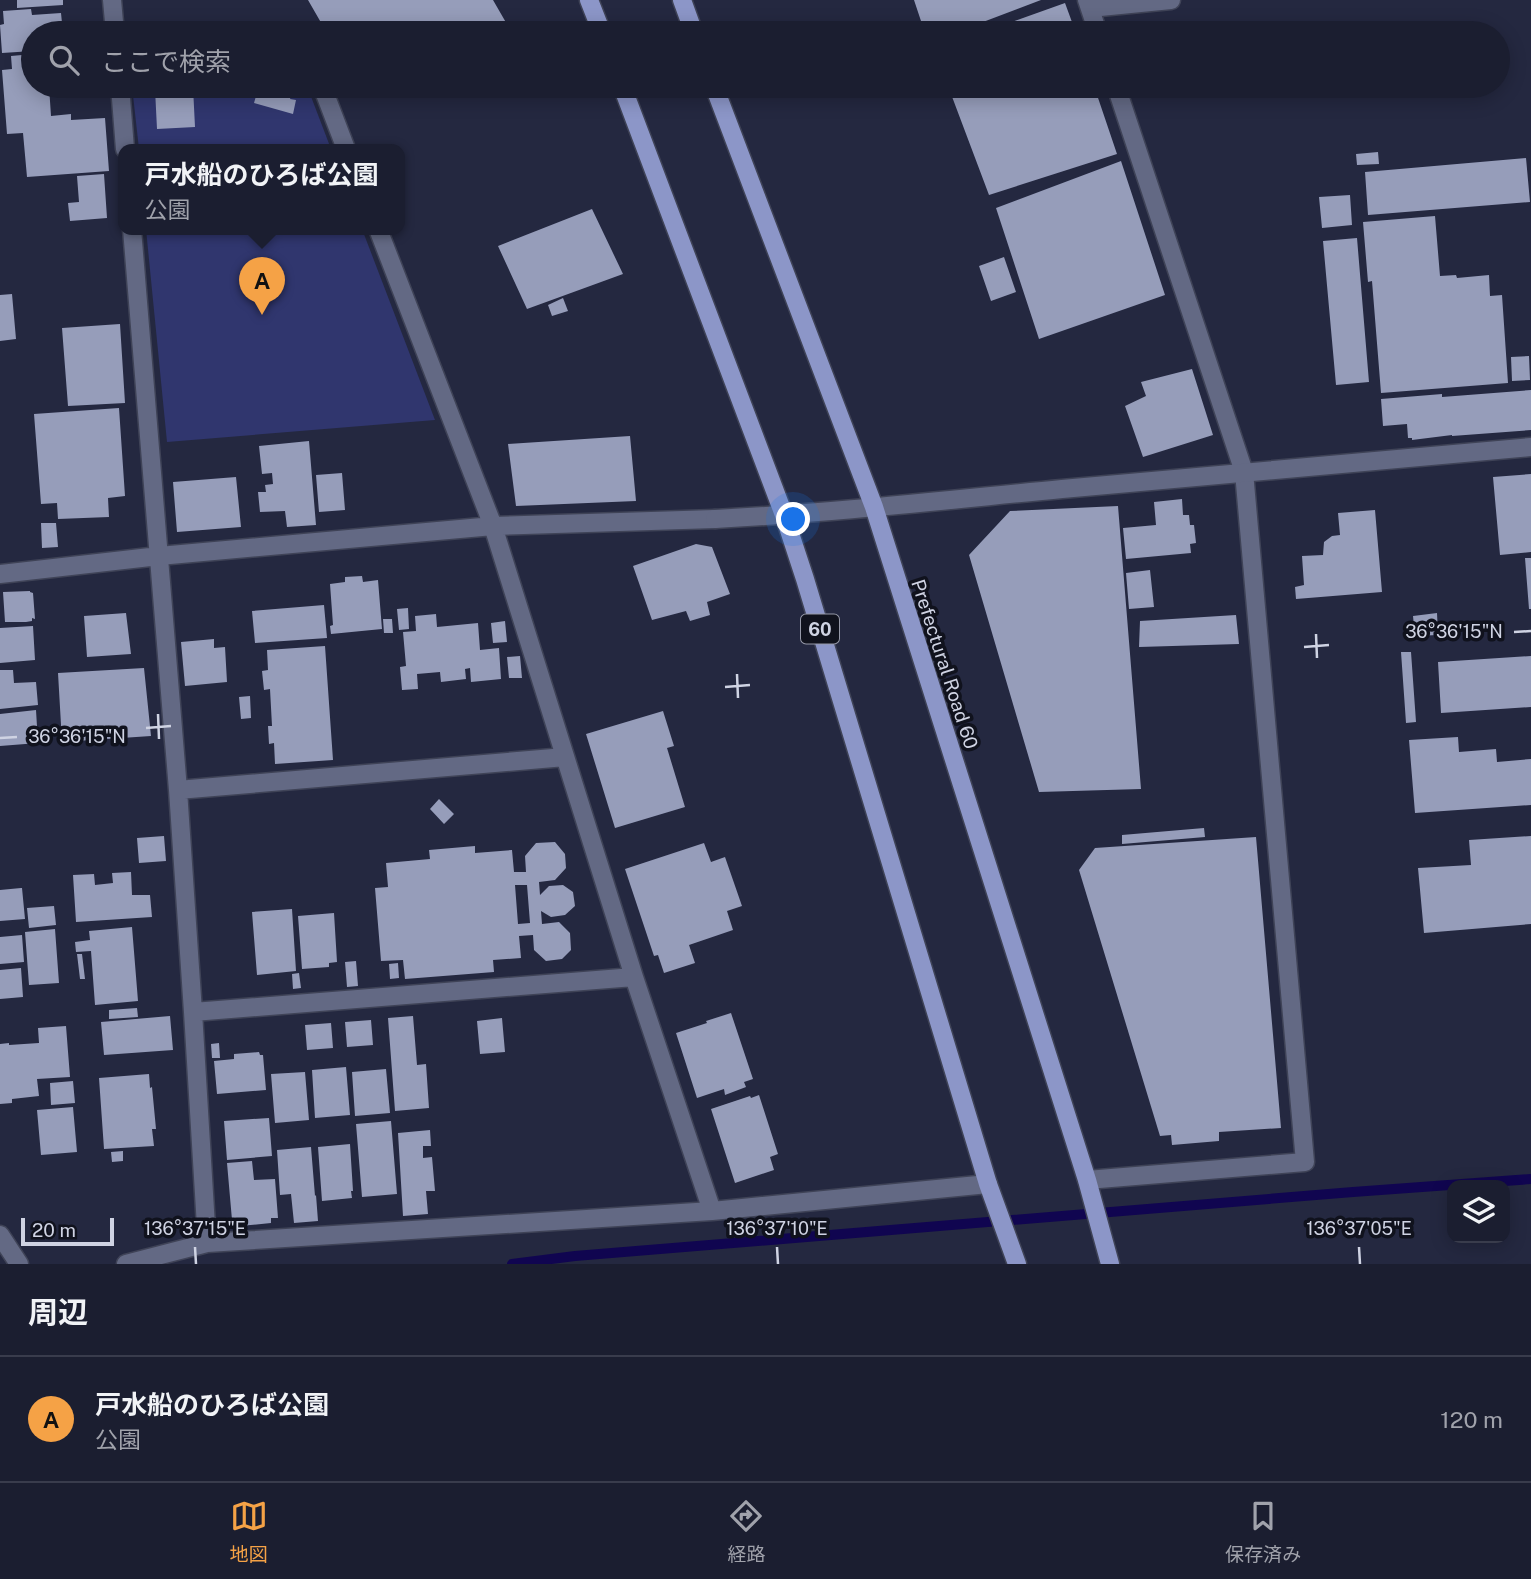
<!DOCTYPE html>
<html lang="ja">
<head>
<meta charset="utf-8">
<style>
  :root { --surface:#1b1e30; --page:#282b3c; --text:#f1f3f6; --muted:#a0a2ab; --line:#393c4c; --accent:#f5a246 }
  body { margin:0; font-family:"Public Sans","Noto Sans JP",sans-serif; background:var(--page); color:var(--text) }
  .controls { position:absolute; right:21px; bottom:21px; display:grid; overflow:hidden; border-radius:14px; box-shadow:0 4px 18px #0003 }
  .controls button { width:63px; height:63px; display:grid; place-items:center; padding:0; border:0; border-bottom:2px solid var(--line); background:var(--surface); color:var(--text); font:35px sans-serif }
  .scale { position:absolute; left:21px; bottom:18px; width:93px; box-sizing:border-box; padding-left:7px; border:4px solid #cfd3e3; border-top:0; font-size:19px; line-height:24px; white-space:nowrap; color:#cfd3e3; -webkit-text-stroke:5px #10121d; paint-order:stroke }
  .you { position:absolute; left:794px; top:520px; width:24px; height:24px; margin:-18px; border:5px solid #fff; border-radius:50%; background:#1a73e8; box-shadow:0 0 0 10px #1a73e833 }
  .badge { display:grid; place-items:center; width:46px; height:46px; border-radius:50%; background:var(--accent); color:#111; font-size:23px; font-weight:700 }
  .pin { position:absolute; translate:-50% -58px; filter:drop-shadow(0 2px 4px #0008) }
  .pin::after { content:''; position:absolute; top:37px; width:24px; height:21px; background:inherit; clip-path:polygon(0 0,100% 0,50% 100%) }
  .popup { position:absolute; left:118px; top:144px; width:287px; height:91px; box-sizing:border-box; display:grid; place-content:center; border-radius:14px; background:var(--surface); filter:drop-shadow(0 2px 5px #0005); font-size:23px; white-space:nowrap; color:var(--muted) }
  .popup b { font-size:26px; color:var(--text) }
  .popup::after { content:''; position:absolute; left:50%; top:100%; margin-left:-14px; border:14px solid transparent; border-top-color:var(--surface) }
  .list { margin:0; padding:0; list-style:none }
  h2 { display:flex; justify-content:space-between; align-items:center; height:91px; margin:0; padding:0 28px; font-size:30px }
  h2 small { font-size:23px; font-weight:400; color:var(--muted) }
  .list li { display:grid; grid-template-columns:46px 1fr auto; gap:21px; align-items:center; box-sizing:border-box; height:126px; padding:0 28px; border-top:2px solid var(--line) }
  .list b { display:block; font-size:26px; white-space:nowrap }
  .list p { margin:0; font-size:23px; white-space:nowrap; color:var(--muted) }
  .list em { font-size:23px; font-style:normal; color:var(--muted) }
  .icon { flex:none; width:38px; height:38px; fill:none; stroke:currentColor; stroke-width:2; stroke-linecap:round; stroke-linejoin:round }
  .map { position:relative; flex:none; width:1531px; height:1264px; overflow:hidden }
  .search { position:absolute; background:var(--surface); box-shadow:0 4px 18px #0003; left:21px; right:21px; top:21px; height:77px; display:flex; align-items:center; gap:18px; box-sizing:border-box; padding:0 24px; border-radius:38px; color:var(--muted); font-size:26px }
  .sheet { height:217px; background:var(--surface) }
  nav { display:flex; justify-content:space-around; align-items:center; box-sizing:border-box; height:98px; border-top:2px solid var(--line); background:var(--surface); font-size:19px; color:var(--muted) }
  nav a { display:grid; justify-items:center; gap:4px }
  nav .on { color:var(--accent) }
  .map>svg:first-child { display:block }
</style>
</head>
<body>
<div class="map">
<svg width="1531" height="1264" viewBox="0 0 1531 1264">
  <rect width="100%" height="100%" fill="#242840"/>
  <path fill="#30366e" d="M132,86H307L331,149H139Z
    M146,229H362L435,420L167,442Z"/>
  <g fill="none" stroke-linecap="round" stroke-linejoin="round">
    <path stroke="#100550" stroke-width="10" d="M512,1264L575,1256L1353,1192L1531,1179"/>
  </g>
  <path fill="#969dba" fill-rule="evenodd" d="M17,0H63V5L17,8Z
    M308,0H493L508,26L493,33H327Z
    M914,0H1041L954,33H925Z
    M1065,3L1076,33H981Z
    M31,9L32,15L61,13L63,33H33V51L2,53L0,25L4,24L3,11Z
    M33,54V86H49L51,116L71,114V120L105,118L109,171L27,177L23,133L7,134L2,70L12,69L11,56Z
    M264,86L292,93L290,99L296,100L293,114L254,103L258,89L262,90Z
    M948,86H1094L1117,154L989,195Z
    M193,87L195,127L157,129L155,89Z
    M1378,152L1379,164L1357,165L1356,154Z
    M1526,158L1530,202L1368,215L1365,172Z
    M1121,161L1165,295L1039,339L996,208Z
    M104,174L107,218L70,221L68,203L79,202L77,176Z
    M1350,195L1352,225L1322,228L1319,197Z
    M592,209L623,274L527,309L498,246Z
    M1435,216L1440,276L1456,275L1457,278L1489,275L1490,296L1502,295L1508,383L1381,393L1372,281L1368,282L1363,222Z
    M1357,238L1369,382L1336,385L1323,241Z
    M1004,257L1016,292L991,301L979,266Z
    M12,294L16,339L0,341V295Z
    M563,298L568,311L552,316L548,305Z
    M120,324L125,403L68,406L62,328Z
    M1529,356L1530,380L1512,381L1511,357Z
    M1192,369L1213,435L1143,457L1125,406L1146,396L1141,382Z
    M1531,390V430L1452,436V435L1412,440V438H1408L1407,424L1383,426L1381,399L1442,394V397Z
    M119,408L125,496L108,498L109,517L58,519L57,503L41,504L34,414Z
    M630,436L636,501L516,506L508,444Z
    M309,441L316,525L287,527L285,511L260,512L258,492H266L265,485L273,484L272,473L262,474L259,446Z
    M342,473L345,510L319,512L316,475Z
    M1531,474V552L1500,555L1493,477Z
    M236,477L241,527L177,532L173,482Z
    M1182,499L1183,515H1189L1190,525H1194L1196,543L1190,544L1191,553L1126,559L1123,528L1156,525L1154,502Z
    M1118,506L1141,789L1039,792L969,555L1010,511Z
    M1375,510L1382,592L1296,599L1295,587L1304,585L1302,556L1323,555L1324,542L1332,536L1340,535L1338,513Z
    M41,523H56L58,547L42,548Z
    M696,544L712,547L730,594L707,602L710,615L690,621L686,611L652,620L633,566Z
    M1525,558H1531V609H1529Z
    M1150,570L1154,607L1129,609L1126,573Z
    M362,576L363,582L378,580L382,629L331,634L330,626L333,625L330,584L345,582V577Z
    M30,591V592L33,593L35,619L32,618V621L26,622H5L3,592Z
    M324,605L327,638L255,643L252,611Z
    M408,608L409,629L399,630L397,609Z
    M126,613L131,654L87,657L84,616Z
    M1437,613L1438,635L1415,636L1413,616Z
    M436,614L437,627L478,623L480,650L499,648L501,679L471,682L470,668L465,669L466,679L441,682L440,672L417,674L418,689L402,690L400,667L406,666L403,632L416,631L415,616Z
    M1236,615L1239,644L1139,647L1140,621Z
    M383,619H392L393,633H384Z
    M505,621L507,642L493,643L491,623Z
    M33,626L35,660L0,663V628Z
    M214,639V648L225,647L227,682L185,686L181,642Z
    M325,646L333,760L275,764L274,743L269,744L268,726H272L270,689L264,690L262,671L268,670L267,650Z
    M1401,652H1411L1416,722L1406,723Z
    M520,656L522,678H509L507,657Z
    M1531,656V707L1441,713L1438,662Z
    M144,668L151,736L62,742L58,673Z
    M0,670H13L14,683L36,682L38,705L0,709Z
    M250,696L251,718L241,719L239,697Z
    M36,710L38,743L0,746V714Z
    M663,711L674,746L667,748L685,807L615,828L586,734Z
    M1458,737L1459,752L1496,749L1497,762L1531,759V805L1415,813L1409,740Z
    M439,799L454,814L444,824L430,809Z
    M1204,828L1205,837L1122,844V835Z
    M164,836L166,861L139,863L137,838Z
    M1531,836V924L1424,933L1418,868L1471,865L1469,840Z
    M1256,837L1281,1128L1219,1132V1141L1172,1145L1171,1135L1160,1136L1079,870L1095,848Z
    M555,842L565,854L566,868L555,880L539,882L540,895L549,886L563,885L573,892L575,906L565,915L551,917L541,911L542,924L559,922L570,933L571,950L562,959L546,961L534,950L533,935L519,936L521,958L493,960L494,972L405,979L403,960L381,961L375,888L388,887L386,863L430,859L429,850L475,846V853L512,850L514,872H526L525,856L536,843ZM515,885H527L530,923L518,924Z
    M704,843L711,862L725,857L742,906L727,911L733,930L689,945L695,963L664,973L658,955L654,956L625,869Z
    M131,872L132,895H150L152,917L76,922L73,875L94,874L95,885L113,883L112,873Z
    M21,888H22L25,919L0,921V890Z
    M54,906L56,925L29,928L27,908Z
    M292,909L296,971L257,975L252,912Z
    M334,913L337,962L329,963V967L302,969L298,916Z
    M132,927L138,1001L95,1005L91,951L76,952L75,942L90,940L89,931Z
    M55,929L59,983L29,985L25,932Z
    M22,935L24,962L0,964V937Z
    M77,954H82L85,979H80Z
    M356,961L358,986L347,987L345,962Z
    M398,963L399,978L390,979L389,964Z
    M21,968L23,997L0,999V970Z
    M299,973L301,988L293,989L292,974Z
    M137,1008L138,1017L109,1019V1010Z
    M731,1013L753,1079L744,1082L746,1087L725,1095L724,1089L697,1098L676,1033L707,1023L706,1021Z
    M170,1016L173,1050L104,1055L101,1022Z
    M413,1016L417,1065L426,1064L429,1108L395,1111L388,1018Z
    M502,1018L505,1052L480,1054L477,1021Z
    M371,1020L373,1045L347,1047L345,1022Z
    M331,1023L333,1048L307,1050L305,1025Z
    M66,1026L70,1077L37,1079L39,1096L12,1099V1103L0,1104V1044L9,1043V1045L39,1043L38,1028Z
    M219,1043L220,1058H212L211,1044Z
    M259,1052L260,1055H263L266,1090L217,1094L214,1061L234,1059V1054Z
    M346,1067L350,1115L315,1118L312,1070Z
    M386,1069L390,1113L355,1116L352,1072Z
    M305,1072L309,1120L275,1123L271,1074Z
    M149,1074L150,1088L152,1087L156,1129H152L154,1146L104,1149L99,1078Z
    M73,1081L75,1103L51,1105L50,1083Z
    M759,1095L778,1154L770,1157L774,1170L735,1183L711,1109L750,1096L751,1098Z
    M73,1107L77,1152L41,1155L37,1110Z
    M269,1118L272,1156L227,1160L224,1121Z
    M391,1121L397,1194L362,1197L356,1124Z
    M430,1130L431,1146H423V1158L432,1157L435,1191H426L428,1214L403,1216L398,1133Z
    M350,1144L353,1191H351L352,1198L322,1201L318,1147Z
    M311,1147L315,1196L316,1195L318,1221L294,1223L291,1194L280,1195L277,1150Z
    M123,1151V1161L112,1162L111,1152Z
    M252,1161L254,1180L275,1179L278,1218H271V1223L240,1226L239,1221L232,1220L227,1163Z"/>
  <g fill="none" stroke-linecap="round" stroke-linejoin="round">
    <g stroke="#3f4357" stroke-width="21">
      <path id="minor" d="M112,0L115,33
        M1087,0L1098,33
        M1090,8L1171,0
        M120,86L125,149
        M322,86L346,149
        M132,229L178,790L193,1012L207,1243
        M0,574L159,556L493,526L715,519
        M178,790L565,757
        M193,1012L634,977
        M1087,1180L1305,1162L1244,472L1116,86
        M712,1211L988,1184
        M126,1264L207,1243L712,1211L634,977L493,526L378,229"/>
    </g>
    <g stroke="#3f4357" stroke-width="21">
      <path id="tertiary" d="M715,519C831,513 947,500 1062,489C1219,475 1375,461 1531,447
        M0,1235L19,1264"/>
    </g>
    <g stroke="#3f4357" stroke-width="21">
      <path id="primary" d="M589,0L602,33
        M682,0L694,33
        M622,86L784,515L805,579L988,1184L1017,1264
        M714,86L874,507L1087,1180L1110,1264"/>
    </g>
    <use href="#minor" stroke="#636984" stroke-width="18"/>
    <use href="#tertiary" stroke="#636984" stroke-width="18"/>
    <use href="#primary" stroke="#8c96c8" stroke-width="18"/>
  </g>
  <path fill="none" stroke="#cfd3e3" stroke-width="2.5" d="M1514,632L1531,631M1316,634L1317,658M1304,647L1329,645M737,674L738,698M725,687L750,685M158,714L159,739M146,728L171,726M0,738L17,737M195,1247L196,1264M777,1247L778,1264M1359,1247L1360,1264"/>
  <g text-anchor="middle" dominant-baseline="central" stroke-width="7" stroke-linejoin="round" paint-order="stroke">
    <rect fill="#10121d" stroke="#9699a8" stroke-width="2" x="801" y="614.5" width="38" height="29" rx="5"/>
    <g font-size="18" font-weight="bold" fill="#cfd3e3">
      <text x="820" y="629">60</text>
    </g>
    <g font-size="19" fill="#cfd3e3" stroke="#10121d">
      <text transform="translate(945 664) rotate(72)">Prefectural Road 60</text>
    </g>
  </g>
  <g font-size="18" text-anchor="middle" fill="#cfd3e3" stroke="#10121d" stroke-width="7" stroke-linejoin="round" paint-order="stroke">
    <text x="1454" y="638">36°36'15"N</text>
    <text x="77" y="743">36°36'15"N</text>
    <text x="195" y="1235">136°37'15"E</text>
    <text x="777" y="1235">136°37'10"E</text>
    <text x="1359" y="1235">136°37'05"E</text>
  </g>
</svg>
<div class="controls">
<button><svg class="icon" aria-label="layers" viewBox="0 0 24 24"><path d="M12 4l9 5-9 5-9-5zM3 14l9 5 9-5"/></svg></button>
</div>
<div class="scale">20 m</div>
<div class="you"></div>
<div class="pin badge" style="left:262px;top:315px">A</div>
<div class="popup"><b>戸水船のひろば公園</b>公園</div>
<div class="search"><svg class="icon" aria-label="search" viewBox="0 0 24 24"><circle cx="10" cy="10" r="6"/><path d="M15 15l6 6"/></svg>ここで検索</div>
</div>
<section class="sheet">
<h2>周辺<small></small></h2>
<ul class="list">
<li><span class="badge">A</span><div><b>戸水船のひろば公園</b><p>公園</p></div><em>120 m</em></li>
</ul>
</section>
<nav>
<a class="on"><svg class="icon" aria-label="map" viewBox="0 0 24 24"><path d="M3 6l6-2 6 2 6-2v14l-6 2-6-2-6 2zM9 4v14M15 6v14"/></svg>地図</a>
<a><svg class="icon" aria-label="directions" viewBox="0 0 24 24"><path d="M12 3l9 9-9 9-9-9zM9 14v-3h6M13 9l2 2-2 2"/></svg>経路</a>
<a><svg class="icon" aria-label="saved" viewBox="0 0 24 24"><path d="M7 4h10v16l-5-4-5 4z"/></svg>保存済み</a>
</nav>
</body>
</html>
